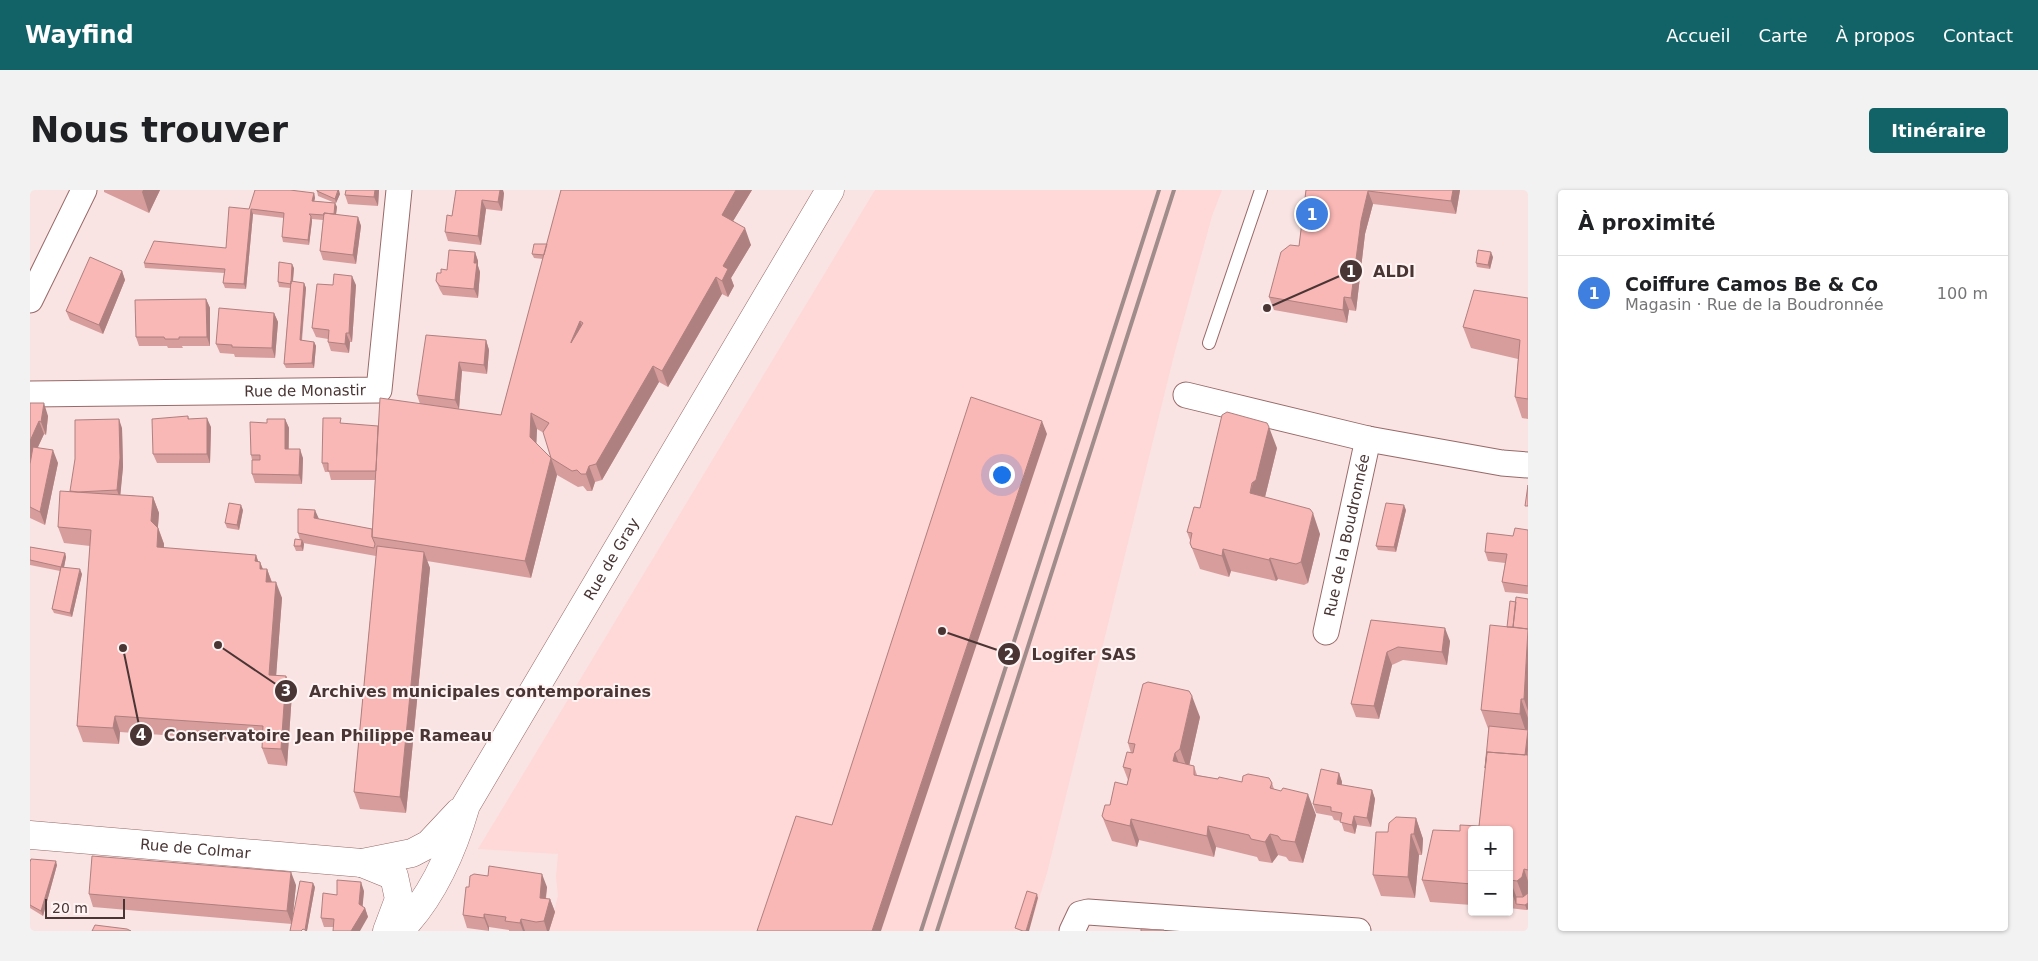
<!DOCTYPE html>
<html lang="fr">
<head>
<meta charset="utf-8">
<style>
  :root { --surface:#fff; --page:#f2f2f2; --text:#202124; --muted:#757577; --line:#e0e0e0; --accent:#126367 }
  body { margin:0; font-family:"DejaVu Sans",sans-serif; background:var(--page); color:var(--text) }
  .controls { position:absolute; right:15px; bottom:15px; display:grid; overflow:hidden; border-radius:5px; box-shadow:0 1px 4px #0004 }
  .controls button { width:45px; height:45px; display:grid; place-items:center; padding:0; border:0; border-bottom:1px solid var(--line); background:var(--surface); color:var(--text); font:25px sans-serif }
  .scale { position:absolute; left:15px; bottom:12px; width:80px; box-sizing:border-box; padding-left:5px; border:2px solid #493534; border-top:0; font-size:14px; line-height:18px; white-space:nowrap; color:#493534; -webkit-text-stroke:4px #fff4f3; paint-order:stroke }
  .you { position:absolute; left:971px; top:284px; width:18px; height:18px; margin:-12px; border:4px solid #fff; border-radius:50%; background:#1a73e8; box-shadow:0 0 0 8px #1a73e833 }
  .badge { display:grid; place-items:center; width:32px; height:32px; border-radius:50%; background:var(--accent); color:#fff; font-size:16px; font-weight:700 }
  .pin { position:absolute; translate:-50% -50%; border:2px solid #fff; box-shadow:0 1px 5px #0006 }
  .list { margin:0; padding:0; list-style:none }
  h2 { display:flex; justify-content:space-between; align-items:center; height:65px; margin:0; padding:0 20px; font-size:21px }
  h2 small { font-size:16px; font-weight:400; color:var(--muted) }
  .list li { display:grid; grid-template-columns:32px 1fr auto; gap:15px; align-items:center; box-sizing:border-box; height:75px; padding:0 20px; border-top:1px solid var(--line) }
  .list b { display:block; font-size:19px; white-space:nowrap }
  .list p { margin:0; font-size:16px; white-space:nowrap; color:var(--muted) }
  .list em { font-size:16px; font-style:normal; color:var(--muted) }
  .map { position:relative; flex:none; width:1498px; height:741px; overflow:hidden; border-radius:5px }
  header { display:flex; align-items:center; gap:30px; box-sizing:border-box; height:70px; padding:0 25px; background:var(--accent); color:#fff }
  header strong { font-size:24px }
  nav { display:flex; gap:28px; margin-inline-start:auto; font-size:18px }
  .intro { display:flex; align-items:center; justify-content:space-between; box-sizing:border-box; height:120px; padding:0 30px }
  h1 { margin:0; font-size:35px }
  .button { padding:12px 22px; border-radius:5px; background:var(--accent); color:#fff; font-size:18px; font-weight:700 }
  main { display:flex; gap:30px; padding:0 30px }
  aside { flex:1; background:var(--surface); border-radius:5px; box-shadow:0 1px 4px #0004 }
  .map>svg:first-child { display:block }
</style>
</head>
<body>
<header>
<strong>Wayfind</strong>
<nav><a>Accueil</a><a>Carte</a><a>À propos</a><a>Contact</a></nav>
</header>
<div class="intro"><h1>Nous trouver</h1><a class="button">Itinéraire</a></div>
<main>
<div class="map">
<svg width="1498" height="741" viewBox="0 0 1498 741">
  <rect width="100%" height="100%" fill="#f9e4e3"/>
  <path fill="#fed9d7" d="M845,0H1192L1182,26L1144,165L1017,683L999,741H519L528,706L526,687L528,664L448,659Z"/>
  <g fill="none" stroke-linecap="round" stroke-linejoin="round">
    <g stroke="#976968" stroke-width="14">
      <path id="service" d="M1179,153L1231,0"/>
    </g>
    <g stroke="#976968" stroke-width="27">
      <g id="minor">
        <path d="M0,110L54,0"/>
        <path id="s1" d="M0,204L349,200L369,0"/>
        <path d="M1156,205L1338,249L1472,273L1498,275"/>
        <path id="s2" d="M1296,442L1338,249"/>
        <path d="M1042,741L1050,724L1058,722L1328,741"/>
      </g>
    </g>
    <g stroke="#976968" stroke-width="29">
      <g id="tertiary">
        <path id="s3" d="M0,645L332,673"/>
      </g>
    </g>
    <g stroke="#976968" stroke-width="29">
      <g id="secondary">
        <path d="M332,673L382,663L399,654L429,622"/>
        <path d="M332,673L364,686L369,709L357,741"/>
        <path id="s4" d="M369,741C402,708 423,660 436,615L800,0"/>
      </g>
    </g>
    <use href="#service" stroke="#fff" stroke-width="12"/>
    <use href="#minor" stroke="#fff" stroke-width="25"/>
    <use href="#tertiary" stroke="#fff" stroke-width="28"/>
    <use href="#secondary" stroke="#fff" stroke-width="28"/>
    <path stroke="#a08c8b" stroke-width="4" d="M891,741L1129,0
      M907,741L1144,0"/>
  </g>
  <path fill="#d69d9c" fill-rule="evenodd" d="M74,0H130L119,23L74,2Z
    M349,0L348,16L318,14L315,5Z
    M426,0L474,3L472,21L456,19L451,55L418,51L415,42L422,26Z
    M531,0H722L703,31L721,55L701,88L704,96L698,107L692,104L638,197L629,192L572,290L565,292L562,301H557L553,296L548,297L527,285L501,388L397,371L400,378L376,623L330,619L324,602L346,366L273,353L274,354L273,361H266L264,356L270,350L268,343L289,329L342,339L345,290H301L299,282H295L292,273L348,236L390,214L387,205L456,150L459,160L457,184L432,181L429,219L402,216L471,225L513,69L504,68L502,64L517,54ZM507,239L514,243L521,268L506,254Z
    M1276,0H1430L1426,24L1343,14L1335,44L1326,121L1319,120L1317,133L1244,120L1239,107L1269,56Z
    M287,1L310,4L306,13H305L307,17L306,25L328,27L331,36L326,74L293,70L290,61L293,30L282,29V31L279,55L253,52L252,47L254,28L223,24L216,99L195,98L193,93L194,83L115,78L114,73L196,58L219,19L284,3L285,8L284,11L305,13L288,6Z
    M445,62L448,71V76L450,82L448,108L413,105L410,100L406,91L411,83L417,80Z
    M1463,67L1460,79L1447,77L1446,73Z
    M264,78L263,92L274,93L276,98L272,151L284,152L286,156L284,178H256L254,174L260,98L249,97L248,92Z
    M92,81L95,90L73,144L40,130L36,121Z
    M303,95H326L322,152H320L319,163L301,161L298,152V149L286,147L282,138Z
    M1494,108H1498V229L1492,228L1485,207L1488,169L1441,158L1433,137Z
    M176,109L180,118V156H152L153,158H138L137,156H109L106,147Z
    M244,123L248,132L245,168L205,167L204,164L190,163L186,154Z
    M0,213L18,226L16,245L14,244L8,257L28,273L15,335L0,328Z
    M158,226L159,229L181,237L180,273H127L123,264Z
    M255,229L259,238V259L273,268L272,294L225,293L222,284V270L221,265Z
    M92,238L93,277L90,305L123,307L129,323L128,337L134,354V358L226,365L228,371L230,372L233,379H237L242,392L252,408L246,485L256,486L262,503L257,576L238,574L232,558L233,552L90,542L89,554L53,552L47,536L60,356L34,353L28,337L40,301Z
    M1247,258L1235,307L1290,344L1278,393L1274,395L1248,389L1246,391L1201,381L1199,387L1170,379L1160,353V350L1157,342L1170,318Z
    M213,320L209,340L197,338L195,333Z
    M1376,320L1366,362L1348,360L1346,356Z
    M1498,340V404L1475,402L1472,392L1475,373L1458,371L1455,362L1483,346Z
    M0,357L35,363L36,367L34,377L52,384L42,427L24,423L22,419L30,381L0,375Z
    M1498,409V719L1497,720L1479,718V640H1442V715L1400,712L1392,690L1430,641L1449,636L1459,541L1451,520L1477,437L1486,412Z
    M1341,430L1420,451L1417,475L1373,470L1362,475L1349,529L1326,527L1321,514Z
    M1170,527L1159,575L1164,576L1167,585L1188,589L1212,592L1242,593L1244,599L1286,625L1273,673L1259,671L1256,667L1248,665L1242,673L1229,671L1227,667L1186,657L1184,667L1109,650L1107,657L1082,651L1072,626L1080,615L1097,595L1098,590L1093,577L1101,563L1098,553Z
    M1309,583L1312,592V595L1342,600L1345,609L1341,637L1327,635L1325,644L1314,641L1311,631L1304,630L1302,626L1286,623L1283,614Z
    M1386,628L1393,649L1392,665H1389L1385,708L1351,706L1343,685L1358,642Z
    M0,672L27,675L13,726L0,718Z
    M266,695L262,732L285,697L277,740L262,734L63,717L59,704Z
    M439,697H517L516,709H520L525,722L519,741H479V740L459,737V741L437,738L433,725Z
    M334,701L332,717L335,718L338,727L303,737H294L291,728L307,705Z"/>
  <path fill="#ae807f" d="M113,0H130L119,23L112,2Z
    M308,0H309L310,4L306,13L305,9Z
    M345,0H349L348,16L344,7Z
    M470,0H473L474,3L472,21L468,12Z
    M706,0H722L697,41L692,25Z
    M1423,0H1430L1426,24L1421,11Z
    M1338,1L1343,14L1335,44L1326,121L1321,108L1331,31Z
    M284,3L285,8L283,16L282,11Z
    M452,10L456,19L451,55L448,46Z
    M305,13L307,17L305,31L304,26Z
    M221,19L223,24L216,99L214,94Z
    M281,26L282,31L279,55L278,50Z
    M328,27L331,36L326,74L323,65Z
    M715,38L721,55L701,88L704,96L698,107L692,91L693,76Z
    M445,62L448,71V76L450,82L448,108L444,99V73Z
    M1461,62L1463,67L1460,79L1458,75Z
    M262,74L264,78L262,98L261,94Z
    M92,81L95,90L73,144L69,135Z
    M322,86L326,95L322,152L319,143Z
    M686,87L692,104L638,197L632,181Z
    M274,93L276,98L271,155L270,150Z
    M1314,107L1319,120L1317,133L1313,120Z
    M176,109L180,118V156L177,147Z
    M244,123L248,132L245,168L242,158Z
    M550,131L556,147L541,152Z
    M316,143L320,152L319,163L315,154Z
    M456,150L459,160L457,184L454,175Z
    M284,152L286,156L284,178L282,173Z
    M429,172L432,181L429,219L425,210Z
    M623,176L629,192L572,290L566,274Z
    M14,213L18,226L16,245L11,232Z
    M501,223L507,239L506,263L500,247Z
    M177,228L181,237L180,273L177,264Z
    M89,229L92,238L93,277L90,309L87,300Z
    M255,229L259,238L258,268L255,259Z
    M9,231L14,244L0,274V251Z
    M1012,231L1017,244L851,741H842Z
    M1239,237L1247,258L1234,311L1220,303Z
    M270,259L273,268L272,294L269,285Z
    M23,260L28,273L15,335L10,322Z
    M521,268L527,285L501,388L495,371Z
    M559,276L565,292L562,301L556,284Z
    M123,307L129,323L127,347L121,331Z
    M211,315L213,320L209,340L207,335Z
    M1374,315L1376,320L1366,362L1364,357Z
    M285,320L289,329L284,328Z
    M1283,323L1290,344L1278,393L1271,372Z
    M128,338L134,354L133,374L127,357Z
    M272,350L274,354L273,361L271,356Z
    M1193,359L1201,381L1199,387L1192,366Z
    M394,362L400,378L376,623L370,607Z
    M35,363L36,367L33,382L31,377Z
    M226,365L230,377V372L236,388L237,379L243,396L236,395L225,371Z
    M1240,368L1248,389L1246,391L1239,370Z
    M50,379L52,384L42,427L40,423Z
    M246,392L252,408L245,501L239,485Z
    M1415,438L1420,451L1417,475L1412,462Z
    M1498,442V521L1494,509Z
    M1357,462L1362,475L1349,529L1344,516Z
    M256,486L262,503L257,576L251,559Z
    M1162,506L1170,527L1158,581L1150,559Z
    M1491,509L1498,528V560L1495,586L1494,581L1497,545L1490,524Z
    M85,526L90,542L89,554L83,538Z
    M1145,563L1153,584L1143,571Z
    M1309,583L1312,592L1310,603L1307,594Z
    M1342,600L1345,609L1341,637L1337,628Z
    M1278,604L1286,625L1273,673L1265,652Z
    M1324,626L1327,635L1325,644L1322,635Z
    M1386,628L1393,649L1392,665L1384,644Z
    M1101,629L1109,650L1107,657L1100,636Z
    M1178,636L1186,657L1184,667L1177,646Z
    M1240,644L1248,665L1242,673L1235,652Z
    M1381,644L1389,665L1385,708L1378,687Z
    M26,671L27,675L13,726L11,721Z
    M1494,679L1498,691V709L1495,712L1487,691Z
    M261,682L266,695L262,734L257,721Z
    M512,684L517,697L514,721L510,708Z
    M1480,690L1488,711L1486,714L1480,698Z
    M331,692L334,701L332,723L335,718L338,727L330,741H321L329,714Z
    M283,693L285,697L277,741H275Z
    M1007,704L1008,708L999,741H996Z
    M520,709L525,722L519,741H517L514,731Z
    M1498,713V719L1497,720L1495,715Z
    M454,724L459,737V741L454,728Z
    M491,729L495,741H493L490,733Z"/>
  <path fill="#f9b7b5" stroke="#ae807f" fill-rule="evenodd" d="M225,0H260L284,3L282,11L305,13L304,24L294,23V25L279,24L281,26L278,50L252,47L254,23L221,19L214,94L193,93L195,79L114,73L124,51L196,58L199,17L219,19Z
    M287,0H308L305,9L287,1Z
    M316,0H345L344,7L315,5Z
    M426,0H470L468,12L452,10L448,46L415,42L417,25L422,26Z
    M531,0H706L692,25L715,38L693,76L698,79L692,91L686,87L632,181L623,176L566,274L559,276L556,284H551L547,280L542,281L521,268L495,371L342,347L350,208L471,225ZM550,131L553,133L541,153V152ZM501,223L519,233L513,242L521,268L500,247Z
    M1276,0H1423L1421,11L1338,1L1331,31L1321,108L1314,107L1313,120L1239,107L1251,62L1260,55L1269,56Z
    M294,23L328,27L323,65L290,61Z
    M504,54H517L514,65L502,64Z
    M419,60L445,62L444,73H447L444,99L410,96L406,91L407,83H411V79L417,80Z
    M1448,60L1461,62L1458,75L1446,73Z
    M60,67L92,81L69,135L36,121Z
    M249,72L262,74L261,94L248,92Z
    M304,84L322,86L319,143H316L315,154L298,152L299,140L282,138L287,94L303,95Z
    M261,91L274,93L270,150L284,152L282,173L254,174Z
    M1444,100L1498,108V209L1485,207L1490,150L1433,137Z
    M176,109L177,147H149V149H135L134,147H106L105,110Z
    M189,118L244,123L242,158L202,157V155L186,154Z
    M396,145L456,150L454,175L429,172L425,210L387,205Z
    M941,207L1012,231L842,741H727L766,626L802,635Z
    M0,213H14L11,232L9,231L0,251Z
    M1197,222L1237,233L1239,237L1226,290L1222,293L1220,303L1280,319L1283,323L1271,372L1266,374L1240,368L1239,370L1193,359L1192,366L1162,358L1160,353L1162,343L1157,342L1164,317L1170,318L1192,225Z
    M158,226V229L177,228V264H123L122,229Z
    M293,228H311L310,233L348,236L346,281H298V273H292Z
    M89,229L90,268L87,300L48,302L40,301L45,269V230Z
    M237,229H255V259H270L269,285L222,284V270H230V265H221L220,232L237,233Z
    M3,257L23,260L10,322L0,317V274Z
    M1498,295V316H1495Z
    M30,301L123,307L121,331L128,338L127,357L226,365L225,371L230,372V379H237L236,392H246L239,485L256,486L251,559L232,558L233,536L85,526L83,538L47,536L61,340L28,337Z
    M199,313L211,315L207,335L195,333Z
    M1356,313L1374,315L1364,357L1346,356Z
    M268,319L285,320L284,328L342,339V347L345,354L344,358L268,343Z
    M1485,338L1498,340V396L1472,392L1477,364L1455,362L1457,343L1483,346Z
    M265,349L272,350L271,356H264Z
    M347,356L394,362L370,607L324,602Z
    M0,357L35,363L31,377L0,370Z
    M31,377L50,379L40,423L22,419Z
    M1486,407L1498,409V439L1483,437Z
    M1480,411L1486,412L1483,437H1477Z
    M1341,430L1415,438L1412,462L1368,457L1357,462L1344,516L1321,514Z
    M1460,435L1498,439L1494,509H1491L1490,524L1451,520Z
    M1118,492L1159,501L1162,506L1150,559L1145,563L1143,571L1164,576V585L1188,589L1189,587L1212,592L1213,586L1218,584L1239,588L1242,593L1240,598L1251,601L1253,598L1278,604L1265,652L1251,650L1248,646L1240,644L1235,652L1221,649L1219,645L1178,636L1177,646L1101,629L1100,636L1075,630L1072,626L1075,615H1080L1085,592L1097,595L1101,579L1093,577L1097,562L1103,563L1105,554L1098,553L1113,494Z
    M1459,536L1498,540L1495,565L1457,562L1455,578Z
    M1457,562L1498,565V680L1494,679L1492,687L1487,691L1480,690L1479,698V640H1442V694L1392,690L1403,640L1430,641V635L1449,636Z
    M1291,579L1309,583L1307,594L1342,600L1337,628L1324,626L1322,635L1310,632L1312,623L1301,621V617L1283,614Z
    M1366,627L1386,628L1384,644H1381L1378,687L1343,685L1346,642H1358L1359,633Z
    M62,666L261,682L257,721L59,704Z
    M1,669L26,671L11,721L0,715V672Z
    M459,676L512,684L510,708L520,709L514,731L506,732L491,729L490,733L475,731L476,727L454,724V728L433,725L436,697H439L440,686L444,684L458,686Z
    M307,690L331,692L329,714L335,718L321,741H303L304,729L291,728L293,703L307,705Z
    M270,691L283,693L275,740L273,739L271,741H260Z
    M997,701L1007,704L996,741H993L985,738Z
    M1498,703V713L1495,715L1486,714V707H1493Z
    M65,735L97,739L101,741H62Z
    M1111,739L1134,740V741H1111Z"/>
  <g text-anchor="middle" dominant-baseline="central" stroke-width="4" stroke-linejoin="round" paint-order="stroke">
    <g font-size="15" fill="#493534" stroke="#fff4f3">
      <text stroke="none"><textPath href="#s1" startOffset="275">Rue de Monastir</textPath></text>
      <text stroke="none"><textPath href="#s2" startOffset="99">Rue de la Boudronnée</textPath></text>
      <text stroke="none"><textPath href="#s4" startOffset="430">Rue de Gray</textPath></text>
      <text stroke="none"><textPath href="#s3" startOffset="166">Rue de Colmar</textPath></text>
    </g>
  </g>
  <path fill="none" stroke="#493534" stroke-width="2" d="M1237 118L1321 81M912 441L979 464M188 455L256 501M93 458L111 545"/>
  <g fill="#493534" stroke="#fff4f3" stroke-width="2">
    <circle cx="1237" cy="118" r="5"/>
    <circle cx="912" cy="441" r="5"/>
    <circle cx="188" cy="455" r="5"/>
    <circle cx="93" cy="458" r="5"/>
    <circle cx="1321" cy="81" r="12"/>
    <circle cx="979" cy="464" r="12"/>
    <circle cx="256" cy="501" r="12"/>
    <circle cx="111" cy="545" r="12"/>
  </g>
  <g font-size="15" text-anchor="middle" font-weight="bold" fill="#fff">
    <text x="1321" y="87">1</text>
    <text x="979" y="470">2</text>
    <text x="256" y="506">3</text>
    <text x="111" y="550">4</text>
  </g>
  <g font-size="16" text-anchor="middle" font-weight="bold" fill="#493534" stroke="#fff4f3" stroke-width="4" stroke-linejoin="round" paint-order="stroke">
    <text x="1364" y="87">ALDI</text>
    <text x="1054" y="470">Logifer SAS</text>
    <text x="450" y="507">Archives municipales contemporaines</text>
    <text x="298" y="551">Conservatoire Jean Philippe Rameau</text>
  </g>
</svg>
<div class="controls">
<button>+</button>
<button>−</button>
</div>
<div class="scale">20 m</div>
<div class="you"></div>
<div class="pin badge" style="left:1282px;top:24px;background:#3f7fe0">1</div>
</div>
<aside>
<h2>À proximité<small></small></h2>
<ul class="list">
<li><span class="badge" style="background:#3f7fe0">1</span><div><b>Coiffure Camos Be &amp; Co</b><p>Magasin · Rue de la Boudronnée</p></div><em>100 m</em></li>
</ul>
</aside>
</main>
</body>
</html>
